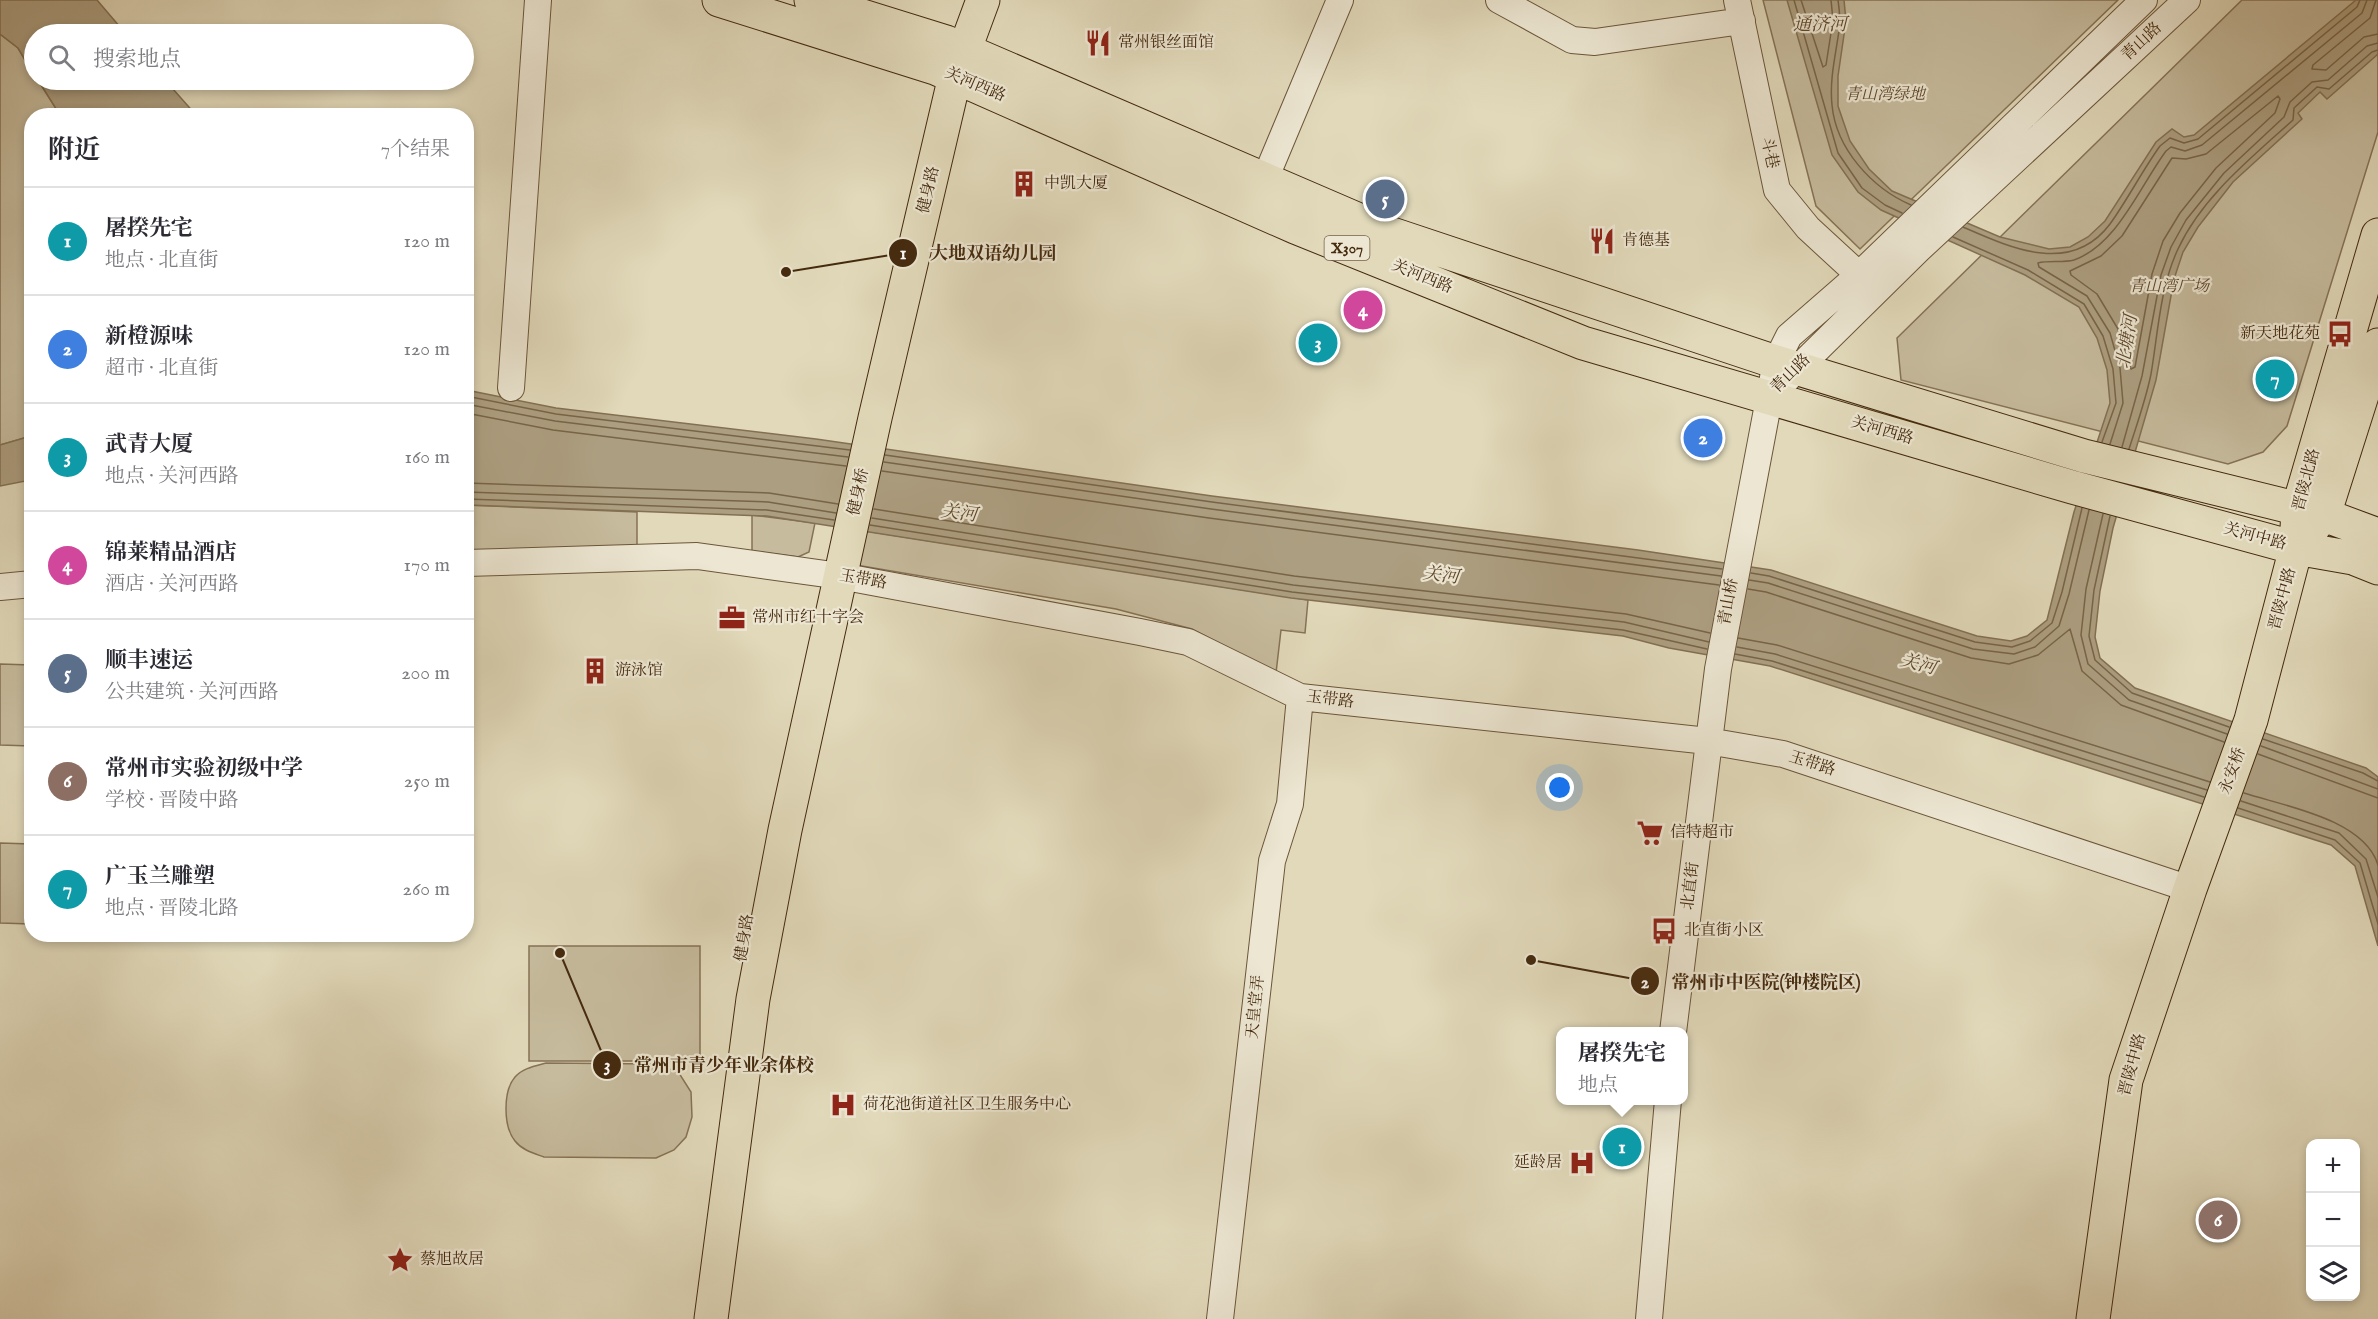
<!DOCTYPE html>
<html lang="zh">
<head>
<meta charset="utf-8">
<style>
  :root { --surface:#fff; --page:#f2f2f3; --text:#2b2b33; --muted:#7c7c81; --line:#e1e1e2; --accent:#8f2418 }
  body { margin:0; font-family:"IM FELL English","Noto Serif SC",serif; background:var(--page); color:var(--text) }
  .controls { position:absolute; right:18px; bottom:18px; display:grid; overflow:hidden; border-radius:12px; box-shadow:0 3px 9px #0003 }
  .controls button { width:54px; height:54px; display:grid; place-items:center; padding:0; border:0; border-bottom:2px solid var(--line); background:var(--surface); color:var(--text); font:30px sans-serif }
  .you { position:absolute; left:1560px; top:788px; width:21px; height:21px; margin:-15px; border:4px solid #fff; border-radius:50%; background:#1a73e8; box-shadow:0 0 0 9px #1a73e833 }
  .badge { display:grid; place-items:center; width:39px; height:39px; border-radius:50%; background:var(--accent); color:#fff; font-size:20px; font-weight:700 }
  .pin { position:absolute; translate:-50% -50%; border:3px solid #fff; box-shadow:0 2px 6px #0006 }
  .popup { position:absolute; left:1556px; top:1027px; width:132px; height:78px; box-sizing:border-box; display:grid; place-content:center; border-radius:12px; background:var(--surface); filter:drop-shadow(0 2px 4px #0005); font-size:20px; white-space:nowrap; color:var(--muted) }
  .popup b { font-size:22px; color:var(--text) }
  .popup::after { content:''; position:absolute; left:50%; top:100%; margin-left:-12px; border:12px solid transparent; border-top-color:var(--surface) }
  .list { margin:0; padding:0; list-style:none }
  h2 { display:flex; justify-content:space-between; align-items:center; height:78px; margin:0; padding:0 24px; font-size:26px }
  h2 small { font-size:20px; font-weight:400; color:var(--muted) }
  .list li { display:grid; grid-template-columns:39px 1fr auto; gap:18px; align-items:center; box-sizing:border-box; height:108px; padding:0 24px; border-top:2px solid var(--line) }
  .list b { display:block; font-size:22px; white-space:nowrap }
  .list p { margin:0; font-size:20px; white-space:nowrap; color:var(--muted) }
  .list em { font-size:20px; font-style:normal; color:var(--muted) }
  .icon { flex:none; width:33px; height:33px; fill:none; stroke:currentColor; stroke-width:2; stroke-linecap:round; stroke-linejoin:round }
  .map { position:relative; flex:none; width:2378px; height:1319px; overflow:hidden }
  .search { position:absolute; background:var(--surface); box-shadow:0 3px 9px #0003; left:24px; top:24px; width:450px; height:66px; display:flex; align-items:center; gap:15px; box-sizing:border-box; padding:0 21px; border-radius:33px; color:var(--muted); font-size:22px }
  .panel { position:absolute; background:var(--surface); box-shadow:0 3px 9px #0003; left:24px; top:108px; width:450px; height:834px; border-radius:24px }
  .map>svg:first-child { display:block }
</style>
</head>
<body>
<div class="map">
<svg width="2378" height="1319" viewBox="0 0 2378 1319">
  <rect width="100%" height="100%" fill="#e1d9ba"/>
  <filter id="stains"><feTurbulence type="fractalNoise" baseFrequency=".00333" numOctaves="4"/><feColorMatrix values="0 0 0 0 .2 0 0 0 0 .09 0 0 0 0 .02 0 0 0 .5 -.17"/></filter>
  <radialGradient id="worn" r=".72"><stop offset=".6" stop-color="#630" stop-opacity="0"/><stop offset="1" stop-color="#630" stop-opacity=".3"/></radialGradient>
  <path fill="#c6bb9d" stroke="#867256" stroke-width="1.5" d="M1763,0H2118L1860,249L1816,206Z
    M2242,0H2378V132L2287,426L2263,452L2228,464L1901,380L1897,338Z
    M0,34L18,48L34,75V80H38L60,115L32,116L31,436L0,445Z
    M466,505L637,512V547L467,554Z
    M752,515L815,523L809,552L798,557L752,551Z
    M859,530L1308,600L1305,633L1281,630L1276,673L1192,629L1116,609L856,565Z
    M0,664L31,665V746L0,745Z
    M0,843L31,844V924L0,923Z
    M529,946H700V1061H529Z
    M546,1063L658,1064L679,1073L691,1092L692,1117L686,1137L674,1150L656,1158L544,1157C533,1153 522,1150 515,1141C503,1126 503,1091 515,1077C523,1068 535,1066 546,1063Z"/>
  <path fill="#ac9e80" stroke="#837052" stroke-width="1.5" d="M0,0H97L126,34H34V75L18,48L0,34Z
    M1787,0H1844L1846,21L1838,76V106L1850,141L1869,169L1892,191L2000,237L2049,249L2070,247L2088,237L2105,221L2156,142L2172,129L2184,137L2194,135L2356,0H2378V54L2327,99L2320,92L2298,113L2302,119L2233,182L2198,227L2183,252L2174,279L2156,380L2113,528L2100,591L2095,637L2100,658L2135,688L2366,768L2378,777V946L2355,866L2331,845L1770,666L1669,648L1623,636L1291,598L767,516L467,505L466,390L556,408L816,439L1212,496L1638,550L1771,570L1977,636L2011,641L2027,636L2047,620L2074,512L2110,403L2107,370L2097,338L2079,307L2025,275L1881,210L1858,192L1832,155Z
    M38,80H165L196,115H60Z
    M31,436V480L0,486V445Z"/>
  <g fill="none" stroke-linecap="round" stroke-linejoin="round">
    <path stroke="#786447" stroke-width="1.5" d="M1794,0L1838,153L1862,188L1885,205L1902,213
      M1801,0L1823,67L1826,65L1833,20L1831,0
      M1838,0C1839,8 1840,15 1840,23C1837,50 1829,77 1832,105C1836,149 1872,188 1911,205
      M2376,0L2370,18L2313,65L2312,69L2326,70L2364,37L2378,34
      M2278,96L2280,99L2275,113L2216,168L2180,213L2163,241L2152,274L2135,367L2131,369L2118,329L2097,294L2071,275L2070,271L2101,256L2122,236L2172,158L2186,159L2206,154Z
      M1963,227C2011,248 2071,276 2110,224C2128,199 2142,171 2160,146L2170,138L2184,143L2198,139L2357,7L2360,0
      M1953,237L2028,270L2084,304L2103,336L2113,369L2116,403L2102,442
      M466,396L556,414L850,450
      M466,404L555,421L848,457
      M466,413L553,430L846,466
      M2110,444L2123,403L2120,368L2110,333L2087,296L2039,267L2038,263C2048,260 2063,263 2074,260C2117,245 2140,186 2166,151L2171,147L2185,151L2202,145L2362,13L2367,0
      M2122,447L2142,376L2161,275L2171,247L2186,220L2224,173L2284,117L2290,102L2312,82L2328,80L2367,46L2378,43
      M2129,449C2137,424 2146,399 2151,374C2158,333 2160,287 2178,249C2202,197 2251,158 2293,120L2294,108L2317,87L2329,89L2372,52L2378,50
      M885,455L1212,502L1722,569
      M884,462L1211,509L1721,576
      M882,471L1209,518L1719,585
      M466,483L769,493L838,504
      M466,492L768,502L836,513
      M466,499L767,510L834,520
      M874,509L1294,576L1626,614L1710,633
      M2103,514L2086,589L2081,635L2088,664L2129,700L2227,734
      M2110,516L2094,590L2089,636L2095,660L2132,693L2229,727
      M872,518L1293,585L1624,622L1709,642
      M870,525L1292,592L1623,630L1707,649
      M1751,573L1769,576L1975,642L2012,647L2030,641L2052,623L2062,592L2082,508
      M1749,580L1768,583L1973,649L2014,654L2035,647L2059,626L2069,594L2089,510
      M1748,589L1766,592L1971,658L2009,664L2038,655L2070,629L2082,671L2121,705L2224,742
      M1738,638L1777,645L2210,782
      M1737,647L1775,654L2207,790
      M1735,654L1772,661L2204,797
      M2263,739L2363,773L2378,781
      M2261,746L2378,789
      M2258,754L2378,798
      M2244,793C2284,806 2364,819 2378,865
      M2241,801L2339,833L2366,859L2378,897
      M2238,808L2335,840L2360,863L2378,924"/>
    <g stroke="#6c5639" stroke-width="28">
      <path id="minor" d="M1499,0L1572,40L1595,42L1742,21
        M1737,0L1777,190L1808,228L1859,275
        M1265,179L1340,0
        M1786,380L1918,250L2187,0
        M511,388L538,0
        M466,563L697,556L840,576L1140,632L1188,642L1300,697L1708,741L1783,754L2190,889
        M0,587L32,584
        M1673,1032L1718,669L1776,362L1789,336L1859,275L2144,0
        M1220,1319L1272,861L1290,804L1300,697
        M1649,1319L1668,1100"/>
    </g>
    <g stroke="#452a0e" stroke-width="35">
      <path id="major" d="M719,0L935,68L1295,227L1583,343L2072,487L2296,548L2353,558L2378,568
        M811,0L946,42L1389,233L1776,362L2084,456L2324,515L2378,535
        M2310,531L2324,515L2378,345
        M711,1319L753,999L785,830L875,418L955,76L983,0
        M2093,1319L2126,1080L2190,889L2251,720L2296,548L2298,509L2378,235"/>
    </g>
    <use href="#minor" stroke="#ece6d2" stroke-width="26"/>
    <use href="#major" stroke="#e1d9ba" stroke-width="33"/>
  </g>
  <defs>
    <g id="restaurant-bare" transform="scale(2.07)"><path d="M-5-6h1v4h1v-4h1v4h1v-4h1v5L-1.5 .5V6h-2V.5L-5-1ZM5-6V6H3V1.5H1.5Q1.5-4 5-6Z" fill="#8f2418" stroke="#ece6d2" stroke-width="2.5" paint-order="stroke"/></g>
    <g id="building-bare" transform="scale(2.07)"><path d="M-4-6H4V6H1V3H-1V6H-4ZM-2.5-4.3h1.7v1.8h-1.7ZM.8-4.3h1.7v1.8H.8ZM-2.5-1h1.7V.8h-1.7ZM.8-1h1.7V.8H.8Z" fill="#8f2418" stroke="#ece6d2" stroke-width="2.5" paint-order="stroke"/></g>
    <g id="bus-bare" transform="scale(2.07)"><path d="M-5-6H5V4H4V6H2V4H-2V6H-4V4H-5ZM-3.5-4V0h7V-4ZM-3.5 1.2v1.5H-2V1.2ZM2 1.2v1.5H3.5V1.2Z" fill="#8f2418" stroke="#ece6d2" stroke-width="2.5" paint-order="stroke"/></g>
    <g id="office-bare" transform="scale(2.07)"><path d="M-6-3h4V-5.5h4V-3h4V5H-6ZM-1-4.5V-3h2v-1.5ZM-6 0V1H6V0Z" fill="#8f2418" stroke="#ece6d2" stroke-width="2.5" paint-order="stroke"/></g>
    <g id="supermarket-bare" transform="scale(2.07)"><path d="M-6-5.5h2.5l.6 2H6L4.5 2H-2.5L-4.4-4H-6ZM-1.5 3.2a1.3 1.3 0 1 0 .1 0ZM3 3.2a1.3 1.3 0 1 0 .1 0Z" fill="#8f2418" stroke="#ece6d2" stroke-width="2.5" paint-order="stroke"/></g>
    <g id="hospital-bare" transform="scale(2.07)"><path d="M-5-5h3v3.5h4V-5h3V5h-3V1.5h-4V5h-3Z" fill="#8f2418" stroke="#ece6d2" stroke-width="2.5" paint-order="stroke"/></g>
    <g id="sight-bare" transform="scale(2.07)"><path d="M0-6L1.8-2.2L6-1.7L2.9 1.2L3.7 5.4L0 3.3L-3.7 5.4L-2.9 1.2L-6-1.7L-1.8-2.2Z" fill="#8f2418" stroke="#ece6d2" stroke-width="2.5" paint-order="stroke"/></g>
  </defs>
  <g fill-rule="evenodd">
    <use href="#restaurant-bare" x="1098" y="43"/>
    <use href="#building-bare" x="1024" y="184"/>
    <use href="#restaurant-bare" x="1602" y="241"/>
    <use href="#bus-bare" x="2340" y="334"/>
    <use href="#office-bare" x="732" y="618"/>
    <use href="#building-bare" x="595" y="671"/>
    <use href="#supermarket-bare" x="1650" y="833"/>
    <use href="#bus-bare" x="1664" y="931"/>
    <use href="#hospital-bare" x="843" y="1105"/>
    <use href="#hospital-bare" x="1582" y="1163"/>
    <use href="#sight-bare" x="400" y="1260"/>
  </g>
  <g text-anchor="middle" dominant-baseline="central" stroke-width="4.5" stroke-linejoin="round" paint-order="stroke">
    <rect fill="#ece6d2" stroke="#776249" stroke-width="1.5" x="1324.5" y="236" width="45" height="24" rx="4.5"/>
    <g font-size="15" font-weight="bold" fill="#452a0e">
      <text x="1347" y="248">X307</text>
    </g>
    <g font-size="16" fill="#452a0e" stroke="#ece6d2">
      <text transform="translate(2142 42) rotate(-43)">青山路</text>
      <text transform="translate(975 85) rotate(23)">关河西路</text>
      <text transform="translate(1769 153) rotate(78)">斗巷</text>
      <text transform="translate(929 190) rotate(-77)">健身路</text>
      <text transform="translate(1422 277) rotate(22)">关河西路</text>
      <text transform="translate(1791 374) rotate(-45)">青山路</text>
      <text transform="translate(1882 431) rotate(16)">关河西路</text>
      <text transform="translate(2307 480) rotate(-75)">晋陵北路</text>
      <text transform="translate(859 492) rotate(-78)">健身桥</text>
      <text transform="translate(2255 537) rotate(15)">关河中路</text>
      <text transform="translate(863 580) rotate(10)">玉带路</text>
      <text transform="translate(2283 599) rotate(-75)">晋陵中路</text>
      <text transform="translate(1729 602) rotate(-80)">青山桥</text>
      <text transform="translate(1330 700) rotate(7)">玉带路</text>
      <text transform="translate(1812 764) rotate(18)">玉带路</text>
      <text transform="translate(2233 771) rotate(-70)">永安桥</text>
      <text transform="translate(1691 886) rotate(-83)">北直街</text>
      <text transform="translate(745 938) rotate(-81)">健身路</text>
      <text transform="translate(1256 1007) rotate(-84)">天皇堂弄</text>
      <text transform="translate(2133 1065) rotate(-75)">晋陵中路</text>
    </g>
    <g font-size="16" fill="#452a0e" stroke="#ece6d2" text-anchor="start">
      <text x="1118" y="43">常州银丝面馆</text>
      <text x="1044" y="184">中凯大厦</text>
      <text x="1622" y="241">肯德基</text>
      <text x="2320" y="334" text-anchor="end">新天地花苑</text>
      <text x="752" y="618">常州市红十字会</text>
      <text x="615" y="671">游泳馆</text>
      <text x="1670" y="833">信特超市</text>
      <text x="1684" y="931">北直街小区</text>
      <text x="863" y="1105">荷花池街道社区卫生服务中心</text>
      <text x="1562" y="1163" text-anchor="end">延龄居</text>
      <text x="420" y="1260">蔡旭故居</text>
    </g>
    <g font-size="16" font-style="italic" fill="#5f472b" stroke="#ece6d2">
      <text x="1885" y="95">青山湾绿地</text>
      <text x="2169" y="287">青山湾广场</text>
    </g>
    <g font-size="18" font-style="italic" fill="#5f472a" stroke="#ece6d2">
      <text x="1820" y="25">通济河</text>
      <text transform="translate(2128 342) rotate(-81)">北塘河</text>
      <text transform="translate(959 514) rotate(7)">关河</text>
      <text transform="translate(1441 576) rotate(7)">关河</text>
      <text transform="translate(1918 665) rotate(15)">关河</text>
    </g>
  </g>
  <path fill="none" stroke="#452a0e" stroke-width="2" d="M786 272L903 253M1531 960L1645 981M560 953L607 1065"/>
  <g fill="#452a0e" stroke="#ece6d2" stroke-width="2">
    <circle cx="786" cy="272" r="6"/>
    <circle cx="1531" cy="960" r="6"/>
    <circle cx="560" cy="953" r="6"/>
    <circle cx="903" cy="253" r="15"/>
    <circle cx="1645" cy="981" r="15"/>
    <circle cx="607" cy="1065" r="15"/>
  </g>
  <g font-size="18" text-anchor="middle" font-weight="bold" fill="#fff">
    <text x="903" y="259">1</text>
    <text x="1645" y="988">2</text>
    <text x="607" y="1071">3</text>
  </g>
  <g font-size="18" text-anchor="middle" font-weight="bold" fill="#452a0e" stroke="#ece6d2" stroke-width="4.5" stroke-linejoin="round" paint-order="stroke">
    <text x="993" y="259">大地双语幼儿园</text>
    <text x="1766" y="988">常州市中医院(钟楼院区)</text>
    <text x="724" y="1071">常州市青少年业余体校</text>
  </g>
  <rect width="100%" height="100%" filter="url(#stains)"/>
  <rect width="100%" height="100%" fill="url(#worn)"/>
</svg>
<div class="controls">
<button>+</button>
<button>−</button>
<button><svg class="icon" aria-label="layers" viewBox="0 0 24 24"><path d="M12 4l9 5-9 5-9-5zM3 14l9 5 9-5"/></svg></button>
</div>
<div class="you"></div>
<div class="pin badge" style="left:1622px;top:1147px;background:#0f9aa8">1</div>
<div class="popup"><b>屠揆先宅</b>地点</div>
<div class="pin badge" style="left:1703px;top:438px;background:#3f7fe0">2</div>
<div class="pin badge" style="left:1318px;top:343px;background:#0f9aa8">3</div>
<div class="pin badge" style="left:1363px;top:310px;background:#d1479c">4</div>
<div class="pin badge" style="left:1385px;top:199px;background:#5c6f8a">5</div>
<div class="pin badge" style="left:2218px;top:1220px;background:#8d6e63">6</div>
<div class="pin badge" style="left:2275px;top:379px;background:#0f9aa8">7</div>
<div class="search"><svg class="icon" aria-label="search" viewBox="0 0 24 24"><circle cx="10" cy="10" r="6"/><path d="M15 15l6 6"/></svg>搜索地点</div>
<section class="panel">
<h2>附近<small>7个结果</small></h2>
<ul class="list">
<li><span class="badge" style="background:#0f9aa8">1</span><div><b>屠揆先宅</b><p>地点 · 北直街</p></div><em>120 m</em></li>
<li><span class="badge" style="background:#3f7fe0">2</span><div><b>新橙源味</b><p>超市 · 北直街</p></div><em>120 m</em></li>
<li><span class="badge" style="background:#0f9aa8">3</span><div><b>武青大厦</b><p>地点 · 关河西路</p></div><em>160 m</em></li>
<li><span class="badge" style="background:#d1479c">4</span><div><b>锦莱精品酒店</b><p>酒店 · 关河西路</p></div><em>170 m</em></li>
<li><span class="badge" style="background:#5c6f8a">5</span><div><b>顺丰速运</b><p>公共建筑 · 关河西路</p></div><em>200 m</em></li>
<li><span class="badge" style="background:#8d6e63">6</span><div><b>常州市实验初级中学</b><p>学校 · 晋陵中路</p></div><em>250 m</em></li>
<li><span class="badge" style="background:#0f9aa8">7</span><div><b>广玉兰雕塑</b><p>地点 · 晋陵北路</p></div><em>260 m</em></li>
</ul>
</section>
</div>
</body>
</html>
